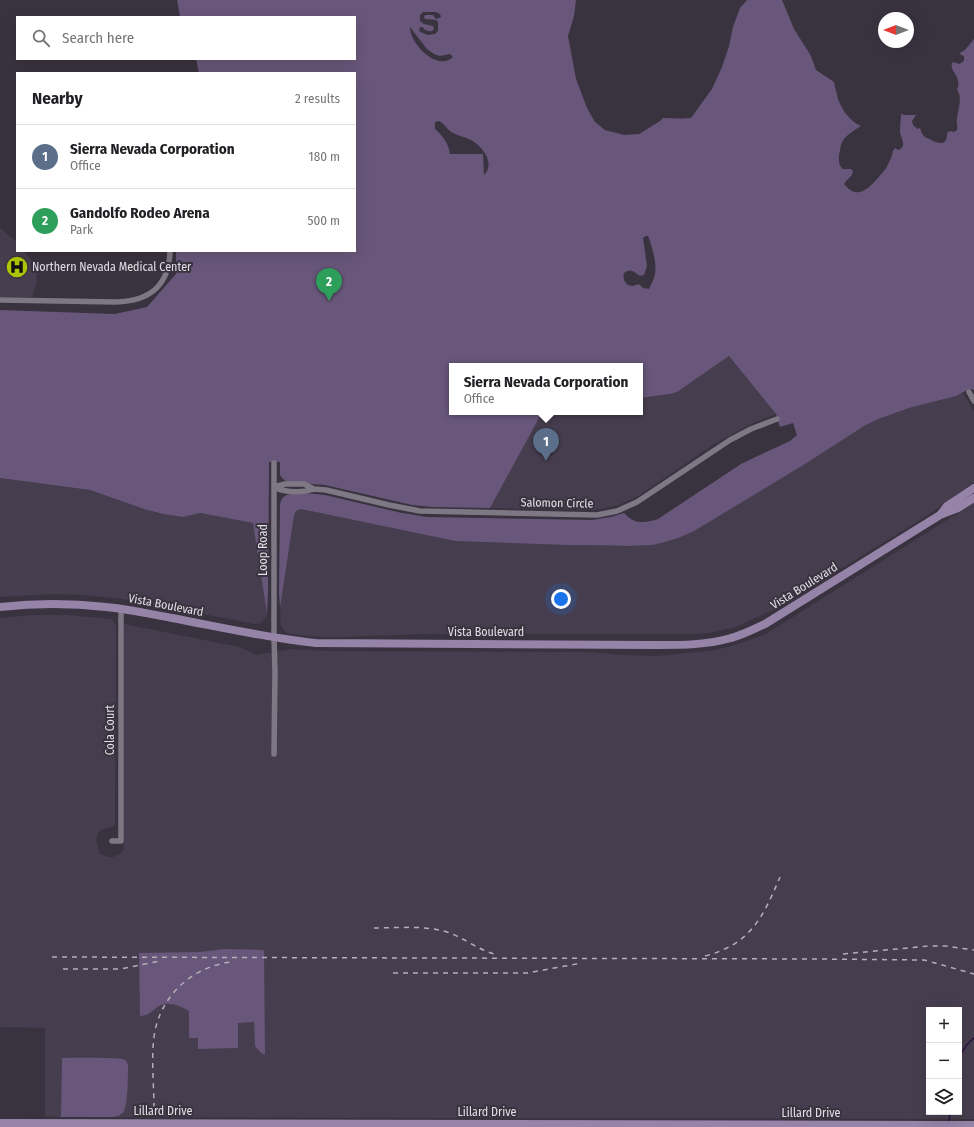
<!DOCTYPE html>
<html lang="en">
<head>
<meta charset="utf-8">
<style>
  :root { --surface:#fff; --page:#f6f6f6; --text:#202124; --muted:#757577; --line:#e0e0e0; --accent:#ea580c }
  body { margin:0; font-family:"Fira Sans Condensed",sans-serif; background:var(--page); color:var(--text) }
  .controls { position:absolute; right:12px; bottom:12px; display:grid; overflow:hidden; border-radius:0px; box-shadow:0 4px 16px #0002 }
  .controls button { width:36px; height:36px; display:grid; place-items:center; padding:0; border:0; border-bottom:1px solid var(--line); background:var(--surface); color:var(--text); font:20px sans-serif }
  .compass { position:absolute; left:878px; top:12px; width:36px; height:36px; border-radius:50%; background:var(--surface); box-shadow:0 4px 16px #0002; rotate:270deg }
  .you { position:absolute; left:561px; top:599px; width:14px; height:14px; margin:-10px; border:3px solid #fff; border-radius:50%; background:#1a73e8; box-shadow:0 0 0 6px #1a73e833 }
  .badge { display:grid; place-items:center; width:26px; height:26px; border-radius:50%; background:var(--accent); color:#fff; font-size:13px; font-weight:700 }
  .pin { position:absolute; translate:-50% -33px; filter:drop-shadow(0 1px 2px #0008) }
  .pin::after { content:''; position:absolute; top:21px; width:14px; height:12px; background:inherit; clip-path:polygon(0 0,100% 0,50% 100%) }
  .popup { position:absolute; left:449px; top:363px; width:194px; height:52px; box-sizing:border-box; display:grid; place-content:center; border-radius:0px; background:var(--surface); filter:drop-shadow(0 1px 3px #0005); font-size:13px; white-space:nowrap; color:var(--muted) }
  .popup b { font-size:15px; color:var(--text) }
  .popup::after { content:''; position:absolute; left:50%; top:100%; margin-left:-8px; border:8px solid transparent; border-top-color:var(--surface) }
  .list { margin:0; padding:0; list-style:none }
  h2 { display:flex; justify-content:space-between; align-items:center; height:52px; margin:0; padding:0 16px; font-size:17px }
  h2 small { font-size:13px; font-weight:400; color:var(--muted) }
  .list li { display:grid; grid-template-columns:26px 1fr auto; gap:12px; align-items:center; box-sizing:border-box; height:64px; padding:0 16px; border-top:1px solid var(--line) }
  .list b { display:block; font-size:15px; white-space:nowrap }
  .list p { margin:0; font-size:13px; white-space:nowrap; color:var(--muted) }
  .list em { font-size:13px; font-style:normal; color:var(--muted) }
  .icon { flex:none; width:22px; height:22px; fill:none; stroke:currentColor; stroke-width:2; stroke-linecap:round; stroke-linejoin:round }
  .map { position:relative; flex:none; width:974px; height:1127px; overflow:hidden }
  .search { position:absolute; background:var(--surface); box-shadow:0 4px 16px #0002; left:16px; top:16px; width:340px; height:44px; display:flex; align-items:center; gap:10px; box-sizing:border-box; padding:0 14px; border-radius:0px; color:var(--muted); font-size:15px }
  .panel { position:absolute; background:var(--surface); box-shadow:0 4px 16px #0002; left:16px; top:72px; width:340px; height:180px; border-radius:0px }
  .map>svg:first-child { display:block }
</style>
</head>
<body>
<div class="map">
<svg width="974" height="1127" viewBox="0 0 974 1127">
  <rect width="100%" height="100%" fill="#39333f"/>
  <path fill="#463e4e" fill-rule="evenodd" d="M0,228L17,242V251H24L31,260L37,273L36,285L32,297H0Z
    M729,356L776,414L751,424L727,437L713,445L638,496L619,505L600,509L591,510L490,508L539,418L543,414L546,412H640V398L670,394L677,392Z
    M962,392L974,411V482L928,515L779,607L736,627L709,633L696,634H426L343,637H322L292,634L287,633L281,626L280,608L294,516L295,512L297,510L301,509L455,541L566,545H586L629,546L652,545L864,426L876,420L909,408L956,396Z
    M0,478L90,490L144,509L163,514L183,517L200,513L254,523L267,614L266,617L261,623L255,624L130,600L85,595L54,594L0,597Z
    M974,503V1119L458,1118L61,1117L45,1116V1028L0,1027V618L32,615H67L111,619L114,622L116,627L115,823L114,826L104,829L100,831L98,834L96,839L97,845L100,854L108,857H113L120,854L123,851L124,847V624L239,647L257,655L291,649L329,651L593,652L620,655L656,656L716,650L735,645L766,634ZM929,1010H959V1112H929Z"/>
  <path fill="#68577a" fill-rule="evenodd" d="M177,0H576L574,16L568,36L576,79L587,108L595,122L605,130L624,135L639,134L660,121L663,118C672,118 682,119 691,118L712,89L722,67L729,46L733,27L740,8L747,0H782L794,29L811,56L816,70L834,82C835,87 836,91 837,95C839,106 850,122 861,126C854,130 843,137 841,145C840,148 840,152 839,155C839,160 838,165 843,169H851L853,171C853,176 847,179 844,184C857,200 867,190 878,178C883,172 887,168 890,160C892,157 892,154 893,151L895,148L898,150C909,146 899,137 900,130C900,125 901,119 901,114L905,115H916L912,121L913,125L917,129L920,128C921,131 922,135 925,137C926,138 931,139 931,140C940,144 947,146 947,133L950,131L954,132L957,130C958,126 956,122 957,118C958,109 963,97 957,90C963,75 947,71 953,62L959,64L963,62L964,60V56L961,55L960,53L965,50L974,39V390L969,389L956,396L909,408L876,420L864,426L805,464L694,531L678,538L665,542L652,545L629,546L586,545H566L455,541L301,509C296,510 295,512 294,516L280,608L279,592L280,504C281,500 282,498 285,496C291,492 318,494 325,495L402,513L427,517L592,520L611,517L624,513C634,525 645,523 658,519L741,464L764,453L790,441L797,435L793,423L780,427L776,414L729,356L677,392L670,394L640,398V366H452V412H546L543,414L539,418L490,508L432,507L412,505L325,485L287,482L282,478L280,475V462H269L268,592L267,614L253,523L200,513L183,517L163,514L144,509L90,490L0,478V310L115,314L147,307L176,274V251H355V73H199L196,59H355V17H180ZM423,12H436L440,14L441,17L436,19L433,15H425L424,17L425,19L436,20L438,22V31L435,34L428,35L420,32L419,28L421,27H423C424,31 432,33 434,29L433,26L424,24L420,21V15ZM410,27L427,49L434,54L440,56L450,54L453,57C437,72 410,44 410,27ZM439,121C445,124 447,130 453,133C459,136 465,137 471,140C482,146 496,163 484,175L483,154H450C449,144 442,135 435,129V122ZM646,236H648C652,245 657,264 655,274C654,279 651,285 649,289L643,288L640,285C638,284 636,285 633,286C626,286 622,280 624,273C631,268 633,271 640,276L644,275L647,266L643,238Z
    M225,949L262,950L264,951L265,1055L260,1052L255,1046L254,1022L238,1023V1048H236L198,1049V1038H189V1011C179,1005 166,1000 156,1008C151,1012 147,1016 140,1016L139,953L200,952Z
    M62,1058C71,1058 120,1057 125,1060C127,1061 127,1063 128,1065C128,1075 128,1106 123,1113C120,1115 118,1116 114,1117H61Z"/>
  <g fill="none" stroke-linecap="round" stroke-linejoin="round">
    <path stroke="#2a113d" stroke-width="1.5" d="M959,1059C962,1051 967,1043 974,1038
      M949,1121L950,1112"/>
    <path stroke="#7e7885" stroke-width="5.5" d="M0,300L116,302C150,301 169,286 170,251
      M969,392L974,401
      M274,463V637L275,672L274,754
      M274,487L285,484H304L314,489L326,490L389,505L420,511L597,515L617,511L637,502L730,440L751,429L777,419
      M274,487C285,493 303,493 314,489
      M112,841H121V609"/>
    <path stroke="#9583a8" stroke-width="8" d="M940,515L947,506L974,488
      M0,607C35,603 71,603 106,607C128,609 150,614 172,618C220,627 267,638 316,643L657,645C682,645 707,645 731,638C743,635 754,629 765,624L940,515L958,508L974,498
      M0,1123L941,1125H974"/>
    <path stroke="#b5b1b9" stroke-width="1.5" stroke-dasharray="5 5" stroke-linecap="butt" d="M374,928C398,928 424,925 447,932C465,938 479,951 498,955
      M843,954L929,946H945L974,950
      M705,956C751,944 763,917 780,877
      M52,957L817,959L924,960L935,963L974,974
      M63,969H121L160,961
      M393,973H527L582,963
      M154,1108C154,1085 151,1060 154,1037C159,997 192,966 232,962"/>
  </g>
  <defs>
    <g id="hospital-disc" transform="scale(1.15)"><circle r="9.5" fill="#afc507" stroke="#39333f"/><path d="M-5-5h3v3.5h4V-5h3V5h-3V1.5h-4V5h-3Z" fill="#111"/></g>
  </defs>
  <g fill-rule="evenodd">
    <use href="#hospital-disc" x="17" y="267"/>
  </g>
  <g text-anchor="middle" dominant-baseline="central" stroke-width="4" stroke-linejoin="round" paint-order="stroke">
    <g font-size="12" fill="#e1dee5" stroke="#39333f" text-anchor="start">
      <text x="32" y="267">Northern Nevada Medical Center</text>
    </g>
    <g font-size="12" fill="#e1dee5" stroke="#39333f">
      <text transform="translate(557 503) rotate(1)">Salomon Circle</text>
      <text transform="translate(263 550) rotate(-90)">Loop Road</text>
      <text transform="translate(804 586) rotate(-32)">Vista Boulevard</text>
      <text transform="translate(166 605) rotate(11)">Vista Boulevard</text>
      <text x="486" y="632">Vista Boulevard</text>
      <text transform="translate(110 730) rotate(-90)">Cola Court</text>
      <text x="163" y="1111">Lillard Drive</text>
      <text x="487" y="1112">Lillard Drive</text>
      <text x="811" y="1113">Lillard Drive</text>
    </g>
  </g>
</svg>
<div class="controls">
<button>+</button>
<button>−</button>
<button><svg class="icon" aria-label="layers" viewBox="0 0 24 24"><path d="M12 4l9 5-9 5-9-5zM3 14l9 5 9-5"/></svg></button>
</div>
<svg class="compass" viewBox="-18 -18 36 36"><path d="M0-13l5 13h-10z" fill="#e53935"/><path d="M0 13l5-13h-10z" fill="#757577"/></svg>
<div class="you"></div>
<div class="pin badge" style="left:546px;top:461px;background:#5c6f8a">1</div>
<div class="popup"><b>Sierra Nevada Corporation</b>Office</div>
<div class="pin badge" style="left:329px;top:301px;background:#2e9e5b">2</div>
<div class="search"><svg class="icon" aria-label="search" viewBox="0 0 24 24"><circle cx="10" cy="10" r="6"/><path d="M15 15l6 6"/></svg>Search here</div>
<section class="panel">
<h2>Nearby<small>2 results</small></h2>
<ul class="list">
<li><span class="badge" style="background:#5c6f8a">1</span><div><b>Sierra Nevada Corporation</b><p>Office</p></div><em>180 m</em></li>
<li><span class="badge" style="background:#2e9e5b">2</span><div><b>Gandolfo Rodeo Arena</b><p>Park</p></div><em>500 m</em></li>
</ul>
</section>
</div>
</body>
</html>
